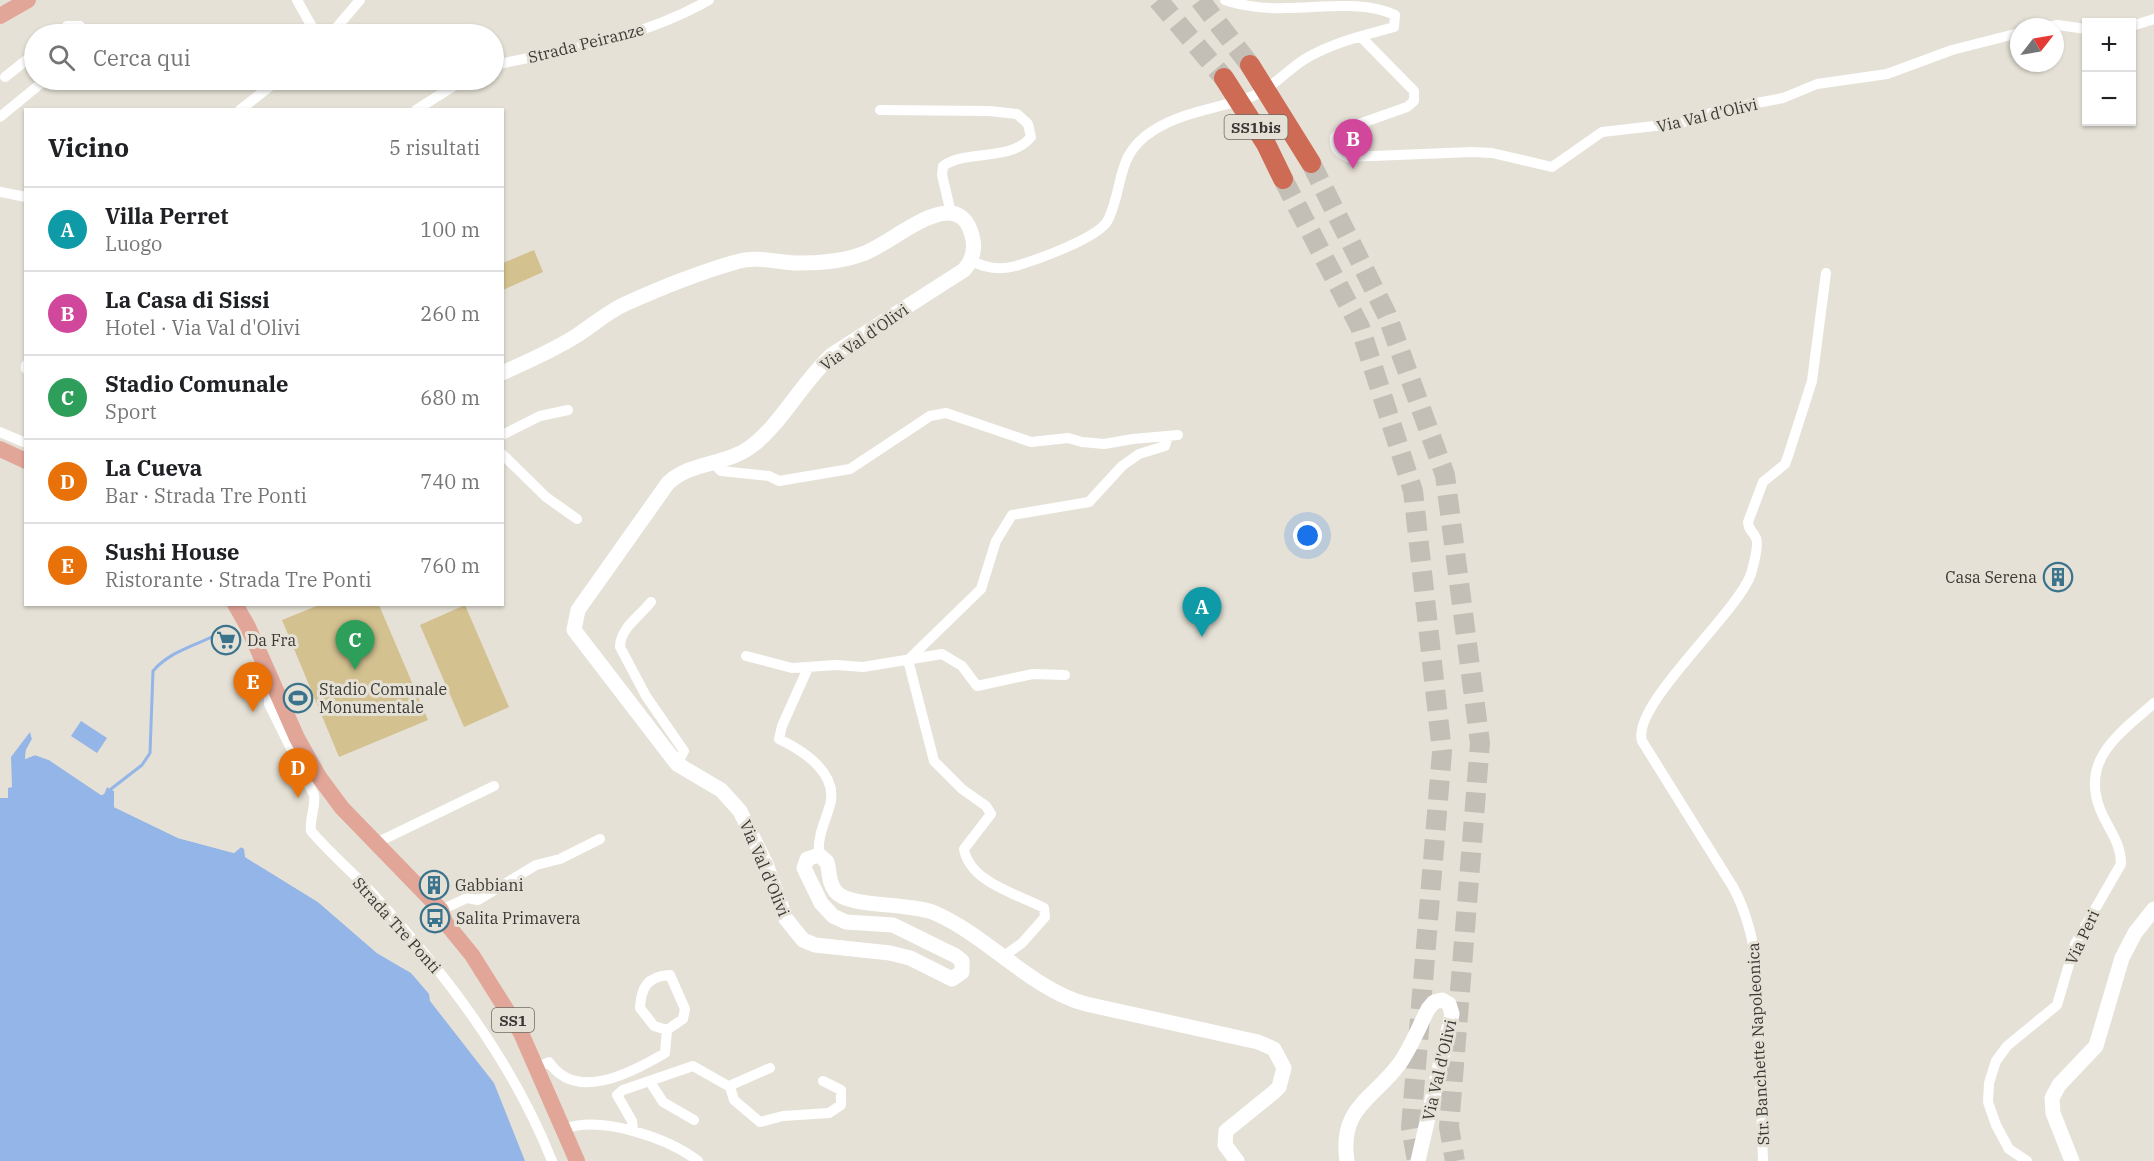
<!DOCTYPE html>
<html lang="it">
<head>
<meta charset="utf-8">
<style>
  :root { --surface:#fff; --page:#f2f2f2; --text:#202124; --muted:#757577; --line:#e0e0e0; --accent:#3b738d }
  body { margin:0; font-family:"IBM Plex Serif",serif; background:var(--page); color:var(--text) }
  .controls { position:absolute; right:18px; top:18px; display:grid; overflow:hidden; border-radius:0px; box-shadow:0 2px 4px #0004 }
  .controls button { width:54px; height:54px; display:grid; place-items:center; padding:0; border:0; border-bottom:2px solid var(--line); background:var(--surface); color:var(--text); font:30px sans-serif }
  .compass { position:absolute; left:2010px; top:18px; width:54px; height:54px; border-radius:50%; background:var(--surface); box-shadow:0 2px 4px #0004; rotate:59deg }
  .you { position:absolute; left:1308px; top:536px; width:21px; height:21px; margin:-15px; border:4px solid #fff; border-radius:50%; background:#1a73e8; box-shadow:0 0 0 9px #1a73e833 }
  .badge { display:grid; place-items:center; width:39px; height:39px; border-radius:50%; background:var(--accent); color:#fff; font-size:20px; font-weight:700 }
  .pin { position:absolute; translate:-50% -50px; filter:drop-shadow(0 2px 3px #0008) }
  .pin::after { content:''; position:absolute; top:32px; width:21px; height:18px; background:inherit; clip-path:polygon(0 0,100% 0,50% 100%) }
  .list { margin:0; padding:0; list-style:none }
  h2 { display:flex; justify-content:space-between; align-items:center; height:78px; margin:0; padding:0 24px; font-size:26px }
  h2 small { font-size:20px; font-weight:400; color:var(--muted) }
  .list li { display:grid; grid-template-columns:39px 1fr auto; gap:18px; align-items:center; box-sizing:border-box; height:84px; padding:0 24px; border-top:2px solid var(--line) }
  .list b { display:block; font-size:22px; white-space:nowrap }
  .list p { margin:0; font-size:20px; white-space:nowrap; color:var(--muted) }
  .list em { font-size:20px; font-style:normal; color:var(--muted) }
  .icon { flex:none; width:33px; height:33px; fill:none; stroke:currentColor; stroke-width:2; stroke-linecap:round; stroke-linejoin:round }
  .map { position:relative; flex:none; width:2154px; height:1161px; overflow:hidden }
  .search { position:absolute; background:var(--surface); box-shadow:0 2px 4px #0004; left:24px; top:24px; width:480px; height:66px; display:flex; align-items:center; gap:15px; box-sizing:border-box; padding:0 21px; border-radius:33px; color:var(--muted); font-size:22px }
  .panel { position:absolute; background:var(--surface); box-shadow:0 2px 4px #0004; left:24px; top:108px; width:480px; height:498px; border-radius:0px }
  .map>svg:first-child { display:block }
</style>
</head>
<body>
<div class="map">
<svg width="2154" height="1161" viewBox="0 0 2154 1161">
  <rect width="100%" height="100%" fill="#e5e1d6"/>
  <path fill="#d4c190" d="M534,250L543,272L503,290V263Z
    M319,605H379L428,720L339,757L282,620Z
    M465,605L509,707L464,727L420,625Z"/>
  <path fill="#94b5e7" d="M81,721L107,738L97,753L71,736Z
    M30,732L32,739L26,750L25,759L35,755L49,760L101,795L104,794L107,787L114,791V807L178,838L234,853L241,847L245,849V857L318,902L377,953L411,973L429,994L430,1001L494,1083L525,1161H0V798H8V788L12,787L11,757Z"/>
  <path fill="#e5e1d6" d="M32,729L35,739L28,754L35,752L50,758L102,791L106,784L116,788L117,805L179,835L233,850L240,844L246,846L248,855L320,900L379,951L407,967L406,970L377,953L318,902L245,857L244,849L241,847L234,853L178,838L114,807V791L107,787L104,794L101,795L49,760L35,755L25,759L26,750L32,739L30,730Z"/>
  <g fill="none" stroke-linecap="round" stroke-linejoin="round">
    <path stroke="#94b5e7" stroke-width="3" d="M111,789L142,765L150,753L153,671C171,650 198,645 222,632"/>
    <path stroke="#c3bfb6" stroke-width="20" stroke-dasharray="20 10" stroke-linecap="butt" d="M1158,0L1224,78
      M1200,0L1250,65
      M1311,163L1387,315L1445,475L1480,743L1449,1127L1455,1161
      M1283,179L1360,327L1413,491L1442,752L1411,1127L1417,1161"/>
    <path stroke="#fff" stroke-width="10" d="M297,0L316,34
      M67,26H80L87,34
      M2132,26L2154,19
      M2046,27L2058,25L2086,29
      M58,34L60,33
      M331,34L360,0
      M1361,37L1414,91V101L1407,107L1342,130L1335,137C1334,149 1338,152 1348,157L1472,152L1492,153L1552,167L1602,132L1681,123L1720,110L1783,98L1817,84L1887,74L1952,50L2019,33
      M494,65C567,50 643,38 709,0
      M5,77L34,54
      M240,110L278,80
      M416,110L463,80
      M880,110L989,111L1017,114L1028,124L1031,137C1011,162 967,149 943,166L942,175L951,213
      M0,117L45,80
      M0,192L26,197
      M972,261C985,268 1001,270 1016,266C1036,260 1099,238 1108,220C1125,185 1114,155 1154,130C1184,111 1221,108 1253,96C1273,88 1287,70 1305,59C1332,43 1364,35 1394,27L1395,15C1364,0 1320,8 1285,8C1267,9 1242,6 1225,0
      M26,365V369
      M0,432L26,443
      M502,435L540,416L568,410
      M502,454L546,497L577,519
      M713,463L721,471L769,476L779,481L850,469L930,416L946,413L1031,442L1068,438L1082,442L1104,444L1133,439L1178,435
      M651,602C640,616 620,628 620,647L646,696L684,751L677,764
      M746,656L792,668L836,665L863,667L942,654L962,666L977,686L1033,674L1065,675
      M908,660L934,761L962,789L986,806L991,814L964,849C970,883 1018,894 1044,908L1045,917L1022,943L1004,956
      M908,660L981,589L996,541L1012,515L1089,502L1122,466L1139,454L1165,446L1168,436
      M808,668L782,726L779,739C802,750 839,773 830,805C825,822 817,837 819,855
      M273,687L269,694V704L314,795C316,809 309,818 311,831C330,853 352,872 372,893C445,973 512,1060 552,1161
      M376,843L494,786
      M441,910L467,898L478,900L536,865L560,859L600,839
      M537,1067L549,1062C576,1103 633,1072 665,1053L667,1030L654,1026L640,1008C641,988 647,976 670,975L685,1009L683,1019L667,1030
      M650,1082L663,1102L694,1120
      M729,1086L770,1068
      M564,1129C601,1115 668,1138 698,1161
      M633,1130L632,1121L617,1095L623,1090L693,1066L730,1087L734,1100L760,1122L783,1116L829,1113L841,1105V1090L823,1081
      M1763,1161L1756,962C1752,934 1746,911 1733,887L1642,741C1631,705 1737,614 1751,574C1753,567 1759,545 1756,538C1753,531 1748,530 1748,522L1763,482L1785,464L1788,456L1812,381L1826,273
      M2027,1161L2009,1149L1996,1125L1988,1102L1989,1083L1996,1061L2007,1046L2057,1005L2075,944L2121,864C2121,842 2108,829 2100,809C2080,758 2122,732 2154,703"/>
    <path stroke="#fff" stroke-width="15" d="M502,373C527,362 552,351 576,336C592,326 607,312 625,304C658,289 701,272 736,262C757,255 778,263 799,263C819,263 844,261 862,254C892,245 961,176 973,240C975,252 972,261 964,270L833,354C803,380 779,428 749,448C725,465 690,462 668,483L578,610L574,630L677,764L721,790L740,811L766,864L786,919L803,940L815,945L890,953L910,958L952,979L962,972V961L956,956L893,925L846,922L833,916L821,903L804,868L807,859L819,855L827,862C830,872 828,883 836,892C849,908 912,902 937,914C988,937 1033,990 1086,1004L1258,1042L1274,1049L1284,1068L1279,1087L1274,1092L1226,1131L1225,1145L1237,1161
      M1347,1161C1339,1107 1373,1100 1400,1063C1411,1047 1419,1027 1428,1009L1434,1002L1442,1000L1449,1004L1452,1014L1418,1161
      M2072,1161L2053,1113L2052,1098L2059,1085L2096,1046L2122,958L2135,933L2154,909"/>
    <path stroke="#e2a699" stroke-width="16" d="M0,16L28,0
      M0,449L26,461
      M235,604L248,627L297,738L319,777L342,808L441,910L445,922L472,955L521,1033L577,1161"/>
    <path stroke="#ce6b55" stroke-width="20" d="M1250,65L1311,163
      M1224,78L1266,144L1283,179"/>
  </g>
  <defs>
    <g id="building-ring" transform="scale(1.5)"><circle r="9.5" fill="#e5e1d6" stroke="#3b738d" stroke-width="1.5"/><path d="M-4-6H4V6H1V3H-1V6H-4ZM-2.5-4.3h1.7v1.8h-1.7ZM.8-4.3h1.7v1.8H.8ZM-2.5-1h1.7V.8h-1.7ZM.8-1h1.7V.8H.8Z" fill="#3b738d"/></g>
    <g id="supermarket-ring" transform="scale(1.5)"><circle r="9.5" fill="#e5e1d6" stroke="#3b738d" stroke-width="1.5"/><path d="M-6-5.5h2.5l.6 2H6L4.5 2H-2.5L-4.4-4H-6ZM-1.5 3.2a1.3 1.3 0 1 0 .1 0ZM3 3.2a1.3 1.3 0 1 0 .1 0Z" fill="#3b738d"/></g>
    <g id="stadium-ring" transform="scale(1.5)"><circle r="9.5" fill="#e5e1d6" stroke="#3b738d" stroke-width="1.5"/><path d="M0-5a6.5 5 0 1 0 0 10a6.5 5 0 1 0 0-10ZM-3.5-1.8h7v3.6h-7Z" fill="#3b738d"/></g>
    <g id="bus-ring" transform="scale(1.5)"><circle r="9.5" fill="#e5e1d6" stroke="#3b738d" stroke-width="1.5"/><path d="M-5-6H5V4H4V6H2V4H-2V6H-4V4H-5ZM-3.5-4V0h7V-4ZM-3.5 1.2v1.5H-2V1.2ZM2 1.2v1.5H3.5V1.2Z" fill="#3b738d"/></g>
  </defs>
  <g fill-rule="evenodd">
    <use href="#building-ring" x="2058" y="577"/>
    <use href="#supermarket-ring" x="226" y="640"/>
    <use href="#stadium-ring" x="298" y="698"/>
    <use href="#building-ring" x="434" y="885"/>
    <use href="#bus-ring" x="435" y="918"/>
  </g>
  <g text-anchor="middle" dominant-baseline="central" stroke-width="6" stroke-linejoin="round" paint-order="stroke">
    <g fill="#e5e1d6" stroke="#6d6b65" stroke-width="1.5">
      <rect x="1224.5" y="115" width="63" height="24" rx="4.5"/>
      <rect x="492" y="1008" width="42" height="24" rx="4.5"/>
    </g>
    <g font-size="15" font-weight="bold" fill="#3a3935">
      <text x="1256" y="127">SS1bis</text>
      <text x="513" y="1020">SS1</text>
    </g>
    <g font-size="16" fill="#3a3935" stroke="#e5e1d6">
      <text transform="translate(586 43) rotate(-14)">Strada Peiranze</text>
      <text transform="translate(1707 115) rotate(-13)">Via Val d'Olivi</text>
      <text transform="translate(864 337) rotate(-35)">Via Val d'Olivi</text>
      <text transform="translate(765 868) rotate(67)">Via Val d'Olivi</text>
      <text transform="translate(397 925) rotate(48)">Strada Tre Ponti</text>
      <text transform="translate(2082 937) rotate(-65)">Via Peri</text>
      <text transform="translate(1758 1044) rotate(-93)">Str. Banchette Napoleonica</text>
      <text transform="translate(1439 1070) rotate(-77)">Via Val d'Olivi</text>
    </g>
    <g font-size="16" fill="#3a3935" stroke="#e5e1d6" text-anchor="start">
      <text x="2037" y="577" text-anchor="end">Casa Serena</text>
      <text x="247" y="640">Da Fra</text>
      <text x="319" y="689">Stadio Comunale<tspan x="319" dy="18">Monumentale</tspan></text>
      <text x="455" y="885">Gabbiani</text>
      <text x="456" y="918">Salita Primavera</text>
    </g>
  </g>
</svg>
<div class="controls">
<button>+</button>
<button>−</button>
</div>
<svg class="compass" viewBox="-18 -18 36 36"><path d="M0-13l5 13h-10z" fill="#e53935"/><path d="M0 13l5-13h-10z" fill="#757577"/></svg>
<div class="you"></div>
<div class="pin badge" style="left:1202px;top:637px;background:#0f9aa8">A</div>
<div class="pin badge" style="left:1353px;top:169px;background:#d1479c">B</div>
<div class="pin badge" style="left:355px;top:670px;background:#2e9e5b">C</div>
<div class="pin badge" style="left:298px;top:798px;background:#e8710a">D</div>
<div class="pin badge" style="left:253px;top:712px;background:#e8710a">E</div>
<div class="search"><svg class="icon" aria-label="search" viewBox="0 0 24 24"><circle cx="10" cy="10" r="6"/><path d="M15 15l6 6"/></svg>Cerca qui</div>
<section class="panel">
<h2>Vicino<small>5 risultati</small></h2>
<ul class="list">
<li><span class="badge" style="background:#0f9aa8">A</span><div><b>Villa Perret</b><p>Luogo</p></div><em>100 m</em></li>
<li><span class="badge" style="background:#d1479c">B</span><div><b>La Casa di Sissi</b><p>Hotel · Via Val d'Olivi</p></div><em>260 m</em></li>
<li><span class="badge" style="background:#2e9e5b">C</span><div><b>Stadio Comunale</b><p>Sport</p></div><em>680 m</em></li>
<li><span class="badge" style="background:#e8710a">D</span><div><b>La Cueva</b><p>Bar · Strada Tre Ponti</p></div><em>740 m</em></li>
<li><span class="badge" style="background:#e8710a">E</span><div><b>Sushi House</b><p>Ristorante · Strada Tre Ponti</p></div><em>760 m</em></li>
</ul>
</section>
</div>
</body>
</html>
